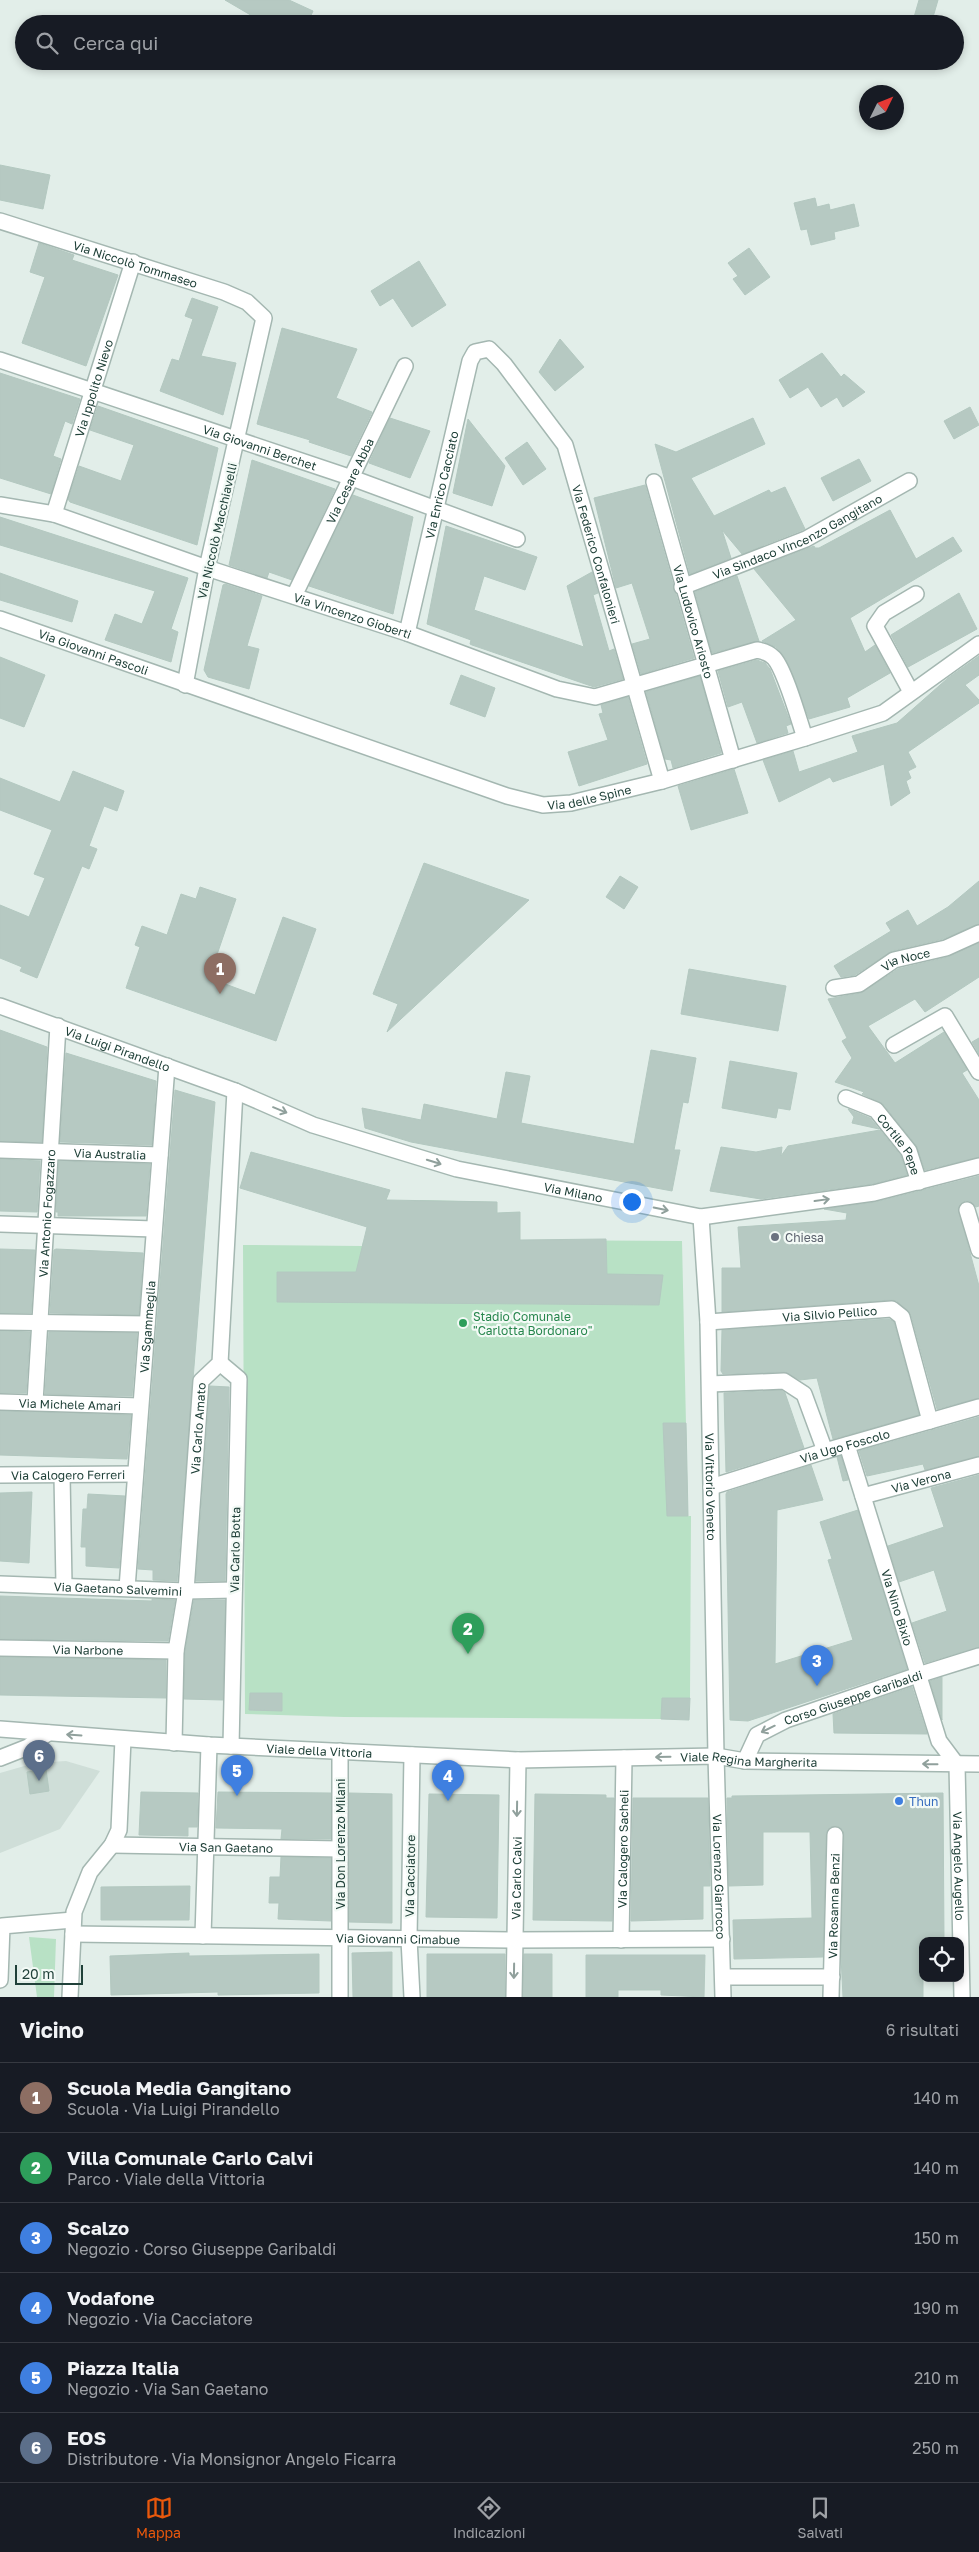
<!DOCTYPE html>
<html lang="it">
<head>
<meta charset="utf-8">
<style>
  :root { --surface:#171b24; --page:#20242c; --text:#f1f3f6; --muted:#9ea1a6; --line:#363941; --accent:#ea580c }
  body { margin:0; font-family:"Golos Text",sans-serif; background:var(--page); color:var(--text) }
  .controls { position:absolute; right:15px; bottom:15px; display:grid; overflow:hidden; border-radius:10px; box-shadow:0 2px 8px #0003 }
  .controls button { width:45px; height:45px; display:grid; place-items:center; padding:0; border:0; border-bottom:1px solid var(--line); background:var(--surface); color:var(--text); font:25px sans-serif }
  .compass { position:absolute; left:859px; top:85px; width:45px; height:45px; border-radius:50%; background:var(--surface); box-shadow:0 2px 8px #0003; rotate:47deg }
  .scale { position:absolute; left:15px; bottom:12px; width:68px; box-sizing:border-box; padding-left:5px; border:2px solid #204139; border-top:0; font-size:14px; line-height:18px; white-space:nowrap; color:#204139; -webkit-text-stroke:4px #f3faf6; paint-order:stroke }
  .you { position:absolute; left:631px; top:1201px; width:18px; height:18px; margin:-12px; border:4px solid #fff; border-radius:50%; background:#1a73e8; box-shadow:0 0 0 8px #1a73e833 }
  .badge { display:grid; place-items:center; width:32px; height:32px; border-radius:50%; background:var(--accent); color:#fff; font-size:16px; font-weight:700 }
  .pin { position:absolute; translate:-50% -41px; filter:drop-shadow(0 1px 2px #0008) }
  .pin::after { content:''; position:absolute; top:26px; width:18px; height:15px; background:inherit; clip-path:polygon(0 0,100% 0,50% 100%) }
  .list { margin:0; padding:0; list-style:none }
  h2 { display:flex; justify-content:space-between; align-items:center; height:65px; margin:0; padding:0 20px; font-size:21px }
  h2 small { font-size:16px; font-weight:400; color:var(--muted) }
  .list li { display:grid; grid-template-columns:32px 1fr auto; gap:15px; align-items:center; box-sizing:border-box; height:70px; padding:0 20px; border-top:1px solid var(--line) }
  .list b { display:block; font-size:19px; white-space:nowrap }
  .list p { margin:0; font-size:16px; white-space:nowrap; color:var(--muted) }
  .list em { font-size:16px; font-style:normal; color:var(--muted) }
  .icon { flex:none; width:28px; height:28px; fill:none; stroke:currentColor; stroke-width:2; stroke-linecap:round; stroke-linejoin:round }
  .map { position:relative; flex:none; width:979px; height:1997px; overflow:hidden }
  .search { position:absolute; background:var(--surface); box-shadow:0 2px 8px #0003; left:15px; right:15px; top:15px; height:55px; display:flex; align-items:center; gap:12px; box-sizing:border-box; padding:0 18px; border-radius:28px; color:var(--muted); font-size:19px }
  .sheet { height:485px; background:var(--surface) }
  nav { display:flex; justify-content:space-around; align-items:center; box-sizing:border-box; height:70px; border-top:1px solid var(--line); background:var(--surface); font-size:14px; color:var(--muted) }
  nav a { display:grid; justify-items:center; gap:2px }
  nav .on { color:var(--accent) }
  .map>svg:first-child { display:block }
</style>
</head>
<body>
<div class="map">
<svg width="979" height="1997" viewBox="0 0 979 1997">
  <rect width="100%" height="100%" fill="#e2eee9"/>
  <path fill="#cfded8" d="M66,1761L100,1771L60,1829L0,1853V1773L35,1763Z"/>
  <path fill="#b8e1c5" d="M420,1200L497,1202V1213L520,1212V1240L682,1241L688,1516H691L690,1698H663L661,1719L344,1717L245,1714L243,1245L362,1246L363,1242L398,1240L420,1214Z
    M29,1937L56,1939L54,1997H37Z"/>
  <path fill="#b6c9c2" stroke="#b3c8c0" d="M225,0H289L313,11L307,24H266Z
    M919,0H938L931,24H912Z
    M0,165L50,175L43,209L0,200Z
    M815,198L817,207L829,204L830,210L854,204L859,226L834,232L835,239L811,245L807,229L801,230L794,203Z
    M39,243L74,255L72,260L118,275L86,366L22,343L45,277L30,272Z
    M749,248L770,277L745,295L733,279L738,276L728,263Z
    M419,261L446,305L412,327L393,298L380,306L371,291Z
    M192,298L218,307L201,356L236,363L223,415L160,391L172,359L179,361L193,319L185,316Z
    M282,328L357,349L336,398L372,412L351,456L309,442L310,440L257,424Z
    M560,339L584,367L555,391L539,372Z
    M822,353L841,377L844,374L865,392L843,407L837,397L821,407L808,387L790,398L779,380Z
    M0,373L80,399L72,424L65,421L53,456L61,459L51,494L0,478Z
    M98,406L218,448L197,545L70,502L68,499L79,466L121,481L134,445L90,430Z
    M970,407L979,425L954,439L944,421Z
    M390,418L430,431L410,478L369,463Z
    M753,418L765,444L691,478L714,516L769,490L771,493L785,487L805,529L742,554L722,530L731,558L690,574L655,444L676,452Z
    M468,419L505,466L492,506L453,493Z
    M527,442L546,469L523,485L505,458Z
    M859,459L871,481L833,501L821,478Z
    M252,460L335,489L292,580L269,572L267,578L229,565Z
    M645,485L694,658L641,674L632,644L650,639L632,583L616,588L594,498Z
    M353,495L413,517L393,614L309,586Z
    M890,510L916,559L953,537L962,551L850,618L865,652L875,645L890,673L847,698L850,707L809,719L786,659L776,647L762,641L796,620L754,569L814,546L815,548H819Z
    M0,517L188,578L171,629L178,632L171,662L105,640L115,614L142,624L155,591L0,545Z
    M446,526L537,557L525,590L484,576L474,610L584,647L567,586L592,572L598,593L593,595L609,651L614,649L623,679L594,687L472,645L470,644L471,640L427,624Z
    M0,573L78,601L72,622L0,600Z
    M737,576L759,641L712,653L695,592Z
    M225,584L262,596L247,646L259,649L249,689L208,677L204,670L223,585Z
    M959,593L977,629L908,667L891,635Z
    M979,656V675L965,685L979,700V703L908,752L916,767L908,771L911,778L906,781L910,793L891,806L884,764L833,782L830,777L779,802L763,760L793,751L799,772L858,752L852,736L897,723L948,678Z
    M0,657L45,675L24,727L0,718Z
    M757,660L765,663L770,669L791,724L786,726L788,733L757,743L742,702L728,707L718,671Z
    M461,675L495,688L485,717L450,704Z
    M700,676L721,753L673,768L671,760L665,759L646,692Z
    M628,697L647,764L579,786L568,752L608,740L599,714L603,713L601,705Z
    M734,769L748,813L691,830L678,786Z
    M73,771L124,791L117,811L104,806L89,846L97,849L89,869L82,866L37,978L20,971L22,967L0,958V905L29,917L45,878L34,874L52,830L0,810V778L60,802Z
    M424,863L529,900L387,1032L398,1004L373,994Z
    M620,876L638,887L624,909L606,897Z
    M979,881V924L943,939L892,951L855,975L841,977L834,966L891,931L886,923L908,910L917,926L948,907Z
    M200,887L236,899L209,978L255,995L283,917L316,929L276,1041L126,988L140,947L135,945L142,926L167,935L181,894L196,899Z
    M979,943V977L925,1012L915,999L868,1026L895,1063L944,1032L967,1070L962,1073L979,1100V1157L925,1170L916,1145L883,1104L862,1094L864,1092L835,1082L852,1058L842,1041L847,1038L828,999L861,993L898,969L948,957Z
    M689,969L786,986L778,1031L681,1014Z
    M0,1030L47,1047L42,1142L0,1141Z
    M979,1038V1054L972,1042Z
    M651,1050L696,1058L688,1103L683,1102L674,1150H680L672,1191L411,1142L365,1128L362,1108L421,1120L424,1104L497,1119L506,1072L530,1076L521,1123L634,1144Z
    M66,1053L156,1081L152,1145L60,1142Z
    M730,1061L797,1073L790,1110L778,1108L776,1118L722,1108Z
    M175,1090L215,1102L177,1581L153,1580V1570L138,1569Z
    M848,1109L870,1118L879,1129L852,1123L854,1117Z
    M880,1130L901,1156L907,1175L872,1184L761,1199L710,1191L721,1147L756,1152L782,1147L781,1156L788,1146Z
    M251,1152L390,1190L386,1200L497,1202V1213L520,1212V1240L606,1239L607,1274L663,1275L659,1305L277,1302V1272H356L367,1227L240,1188Z
    M0,1159L40,1161L37,1212L0,1211Z
    M59,1161L150,1164L146,1216H58V1212H56Z
    M979,1176V1206L976,1207L970,1201H965L958,1208L979,1286V1398L937,1409L911,1315L897,1301L891,1300L722,1312V1268H741L738,1227L846,1220L847,1213L824,1209L876,1202Z
    M0,1249L35,1250L31,1313H0Z
    M56,1249L143,1253L139,1315L50,1313L54,1250Z
    M889,1319L894,1322L919,1415L833,1439L817,1378L800,1380L784,1372L723,1374L721,1371L722,1330Z
    M0,1331L30,1332L26,1393H0Z
    M49,1332L137,1333L132,1396L45,1394Z
    M210,1386L229,1387L225,1581H196Z
    M781,1390L785,1393L804,1448L726,1472L724,1393Z
    M0,1411L131,1415L127,1459L0,1455Z
    M979,1417V1456L925,1470L923,1464L867,1476L859,1451Z
    M663,1423H686L688,1516H667Z
    M841,1456L848,1480L843,1481L837,1457Z
    M811,1465L823,1500L777,1510L775,1664L853,1640L828,1560L832,1559L820,1522L858,1510L907,1669L748,1721L730,1720L726,1494L727,1492Z
    M979,1475V1647L925,1663L912,1623L947,1611L934,1570L899,1582L888,1546L944,1527L931,1488Z
    M32,1492L29,1563L0,1561V1493Z
    M88,1494L125,1496L119,1568L86,1566V1547H81L83,1509H87Z
    M0,1596L152,1601V1599L175,1600L168,1641L0,1639Z
    M194,1600H225L223,1700L184,1699L185,1652Z
    M0,1657L166,1660V1698L0,1695Z
    M942,1677V1720L930,1681Z
    M912,1687L927,1734L834,1733L833,1714Z
    M250,1693H282V1711L249,1710Z
    M662,1698H690L689,1720L661,1719Z
    M46,1769L49,1791L30,1794L27,1772Z
    M141,1792L198,1793L197,1827H188V1836L139,1835Z
    M218,1792L331,1793V1839H281L282,1829L216,1828Z
    M349,1793L392,1794V1923L349,1922Z
    M943,1793L944,1941H923V1997H843L841,1957L844,1835L843,1830L836,1826L830,1827L826,1835L823,1957L734,1959L733,1920L812,1918L810,1832H763V1885L729,1886L727,1798H732V1796Z
    M429,1794L499,1795L497,1918L426,1917Z
    M535,1794L606,1795V1798H614L612,1921L533,1920Z
    M633,1798H708L710,1886H703V1919L631,1921Z
    M281,1857L331,1858V1921L278,1919L279,1903H269L270,1877H280Z
    M190,1886L189,1920H101V1887Z
    M392,1952V1997H353L352,1953Z
    M189,1953V1956L319,1954V1993L218,1995V1992L111,1995L110,1956Z
    M427,1954H505V1997H427Z
    M524,1954H552V1997H523Z
    M586,1955H705L704,1997L661,1995V1990H618V1997H586Z"/>
  <g fill="none" stroke-linecap="round" stroke-linejoin="round">
    <g stroke="#a4b7b1" stroke-width="18">
      <g id="minor">
        <path id="s1" d="M0,221L224,292L247,302L264,318L207,568L185,685"/>
        <path id="s2" d="M0,360L352,478L517,539"/>
        <path id="s3" d="M654,482L733,760"/>
        <path id="s4" d="M0,505L54,514L207,568L407,633L557,689L595,697L757,650C763,651 769,653 774,658C785,670 799,720 805,738"/>
        <path id="s5" d="M54,514L133,262"/>
        <path id="s6" d="M682,587L806,539L909,481"/>
        <path id="s7" d="M294,596L405,366"/>
        <path id="s8" d="M0,619L507,796L543,805L571,803L662,781L805,738L883,713L979,644"/>
        <path id="s9" d="M407,633L470,361L475,352L489,349L504,364L565,445L662,781"/>
        <path d="M911,692L875,626L884,613L916,594"/>
        <path id="s10" d="M834,988L859,984L894,960L946,948L979,933"/>
        <path id="s11" d="M0,1006L235,1091L313,1125L457,1169L701,1217L874,1193L979,1166"/>
        <path d="M894,1045L945,1016L979,1072"/>
        <path id="s12" d="M846,1098L876,1110L909,1151L919,1182"/>
        <path id="s13" d="M0,1150L160,1155"/>
        <path d="M967,1210L979,1250"/>
        <path id="s14" d="M701,1217L708,1322L716,1756L723,1997"/>
        <path d="M0,1224L154,1229"/>
        <path d="M0,1322L147,1324"/>
        <path id="s15" d="M708,1322L892,1309L902,1317L930,1421"/>
        <path d="M220,1363L239,1379L231,1746"/>
        <path d="M710,1384L784,1381L804,1394L825,1451"/>
        <path id="s16" d="M0,1402L140,1406"/>
        <path id="s17" d="M35,1402L58,1026"/>
        <path id="s18" d="M847,1445L939,1741L957,1765L962,1997"/>
        <path id="s19" d="M0,1475L134,1474"/>
        <path d="M62,1475L64,1585"/>
        <path id="s20" d="M711,1487L825,1451L979,1407"/>
        <path id="s21" d="M863,1496L979,1465"/>
        <path id="s22" d="M0,1584L186,1591L234,1590"/>
        <path id="s23" d="M127,1588L167,1066"/>
        <path id="s24" d="M0,1648L176,1651"/>
        <path id="s25" d="M0,1729L209,1745L518,1760L716,1756L745,1761L979,1764"/>
        <path id="s26" d="M174,1743L176,1651L186,1591L201,1381L220,1363L235,1091"/>
        <path d="M412,1755L409,1939L412,1997"/>
        <path d="M0,1758L28,1747L48,1733"/>
        <path id="s27" d="M745,1761L757,1735L786,1720L918,1675L979,1656"/>
        <path id="s28" d="M112,1845L340,1849"/>
        <path id="s29" d="M73,1934L514,1940L722,1939"/>
        <path d="M203,1936L209,1745"/>
        <path id="s30" d="M621,1940L624,1758"/>
        <path d="M723,1977H832"/>
        <path d="M0,1980L2,1926L73,1920"/>
        <path d="M70,1997L74,1912L90,1872L112,1845L119,1830L123,1739"/>
        <path d="M340,1997V1751"/>
        <path id="s31" d="M514,1997L518,1760"/>
        <path id="s32" d="M831,1997L835,1835"/>
      </g>
    </g>
    <use href="#minor" stroke="#fff" stroke-width="15"/>
  </g>
  <defs><path id="oneway-shaft" d="M-6 0H5M1.5-3L5.5 0L1.5 3" fill="none" stroke-width="1.6" stroke-linecap="round" stroke-linejoin="round" transform="scale(1.25)"/></defs>
  <g stroke="#90a09c">
    <use href="#oneway-shaft" transform="translate(280 1110) rotate(22)"/>
    <use href="#oneway-shaft" transform="translate(434 1162) rotate(17)"/>
    <use href="#oneway-shaft" transform="translate(822 1200) rotate(-8)"/>
    <use href="#oneway-shaft" transform="translate(661 1209) rotate(11)"/>
    <use href="#oneway-shaft" transform="translate(768 1729) rotate(154)"/>
    <use href="#oneway-shaft" transform="translate(74 1735) rotate(-176)"/>
    <use href="#oneway-shaft" transform="translate(663 1757) rotate(179)"/>
    <use href="#oneway-shaft" transform="translate(930 1764) rotate(-179)"/>
    <use href="#oneway-shaft" transform="translate(517 1809) rotate(91)"/>
    <use href="#oneway-shaft" transform="translate(514 1971) rotate(91)"/>
  </g>
  <circle fill="#6b7280" stroke="#f3faf6" stroke-width="2" cx="775" cy="1237" r="5"/>
  <circle fill="#2e9e5b" stroke="#f3faf6" stroke-width="2" cx="463" cy="1323" r="5"/>
  <circle fill="#3f7fe0" stroke="#f3faf6" stroke-width="2" cx="899" cy="1801" r="5"/>
  <g text-anchor="middle" dominant-baseline="central" stroke-width="4.5" stroke-linejoin="round" paint-order="stroke">
    <g font-size="12" fill="#204139" stroke="#f3faf6">
      <text stroke="none"><textPath href="#s1" startOffset="142">Via Niccolò Tommaseo</textPath></text>
      <text stroke="none"><textPath href="#s5" startOffset="132">Via Ippolito Nievo</textPath></text>
      <text stroke="none"><textPath href="#s2" startOffset="274">Via Giovanni Berchet</textPath></text>
      <text stroke="none"><textPath href="#s7" startOffset="128">Via Cesare Abba</textPath></text>
      <text stroke="none"><textPath href="#s9" startOffset="152">Via Enrico Cacciato</textPath></text>
      <text transform="translate(217 531) rotate(-77)">Via Niccolò Macchiavelli</text>
      <text stroke="none"><textPath href="#s6" startOffset="126">Via Sindaco Vincenzo Gangitano</textPath></text>
      <text stroke="none"><textPath href="#s9" startOffset="540">Via Federico Confalonieri</textPath></text>
      <text stroke="none"><textPath href="#s4" startOffset="370">Via Vincenzo Gioberti</textPath></text>
      <text stroke="none"><textPath href="#s3" startOffset="145">Via Ludovico Ariosto</textPath></text>
      <text stroke="none"><textPath href="#s8" startOffset="99">Via Giovanni Pascoli</textPath></text>
      <text stroke="none"><textPath href="#s8" startOffset="621">Via delle Spine</textPath></text>
      <text stroke="none"><textPath href="#s10" startOffset="79">Via Noce</textPath></text>
      <text stroke="none"><textPath href="#s11" startOffset="125">Via Luigi Pirandello</textPath></text>
      <text stroke="none"><textPath href="#s12" startOffset="74">Cortile Pepe</textPath></text>
      <text stroke="none"><textPath href="#s13" startOffset="110">Via Australia</textPath></text>
      <text stroke="none"><textPath href="#s11" startOffset="604">Via Milano</textPath></text>
      <text stroke="none"><textPath href="#s17" startOffset="189">Via Antonio Fogazzaro</textPath></text>
      <text stroke="none"><textPath href="#s15" startOffset="122">Via Silvio Pellico</textPath></text>
      <text stroke="none"><textPath href="#s23" startOffset="262">Via Sgammeglia</textPath></text>
      <text stroke="none"><textPath href="#s16" startOffset="70">Via Michele Amari</textPath></text>
      <text stroke="none"><textPath href="#s26" startOffset="316">Via Carlo Amato</textPath></text>
      <text stroke="none"><textPath href="#s20" startOffset="140">Via Ugo Foscolo</textPath></text>
      <text stroke="none"><textPath href="#s19" startOffset="68">Via Calogero Ferreri</textPath></text>
      <text stroke="none"><textPath href="#s21" startOffset="60">Via Verona</textPath></text>
      <text stroke="none"><textPath href="#s14" startOffset="270">Via Vittorio Veneto</textPath></text>
      <text transform="translate(235 1550) rotate(-89)">Via Carlo Botta</text>
      <text stroke="none"><textPath href="#s22" startOffset="118">Via Gaetano Salvemini</textPath></text>
      <text stroke="none"><textPath href="#s18" startOffset="170">Via Nino Bixio</textPath></text>
      <text stroke="none"><textPath href="#s24" startOffset="88">Via Narbone</textPath></text>
      <text stroke="none"><textPath href="#s27" startOffset="132">Corso Giuseppe Garibaldi</textPath></text>
      <text stroke="none"><textPath href="#s25" startOffset="320">Viale della Vittoria</textPath></text>
      <text stroke="none"><textPath href="#s25" startOffset="750">Viale Regina Margherita</textPath></text>
      <text transform="translate(340 1844) rotate(-90)">Via Don Lorenzo Milani</text>
      <text stroke="none"><textPath href="#s28" startOffset="114">Via San Gaetano</textPath></text>
      <text stroke="none"><textPath href="#s30" startOffset="91">Via Calogero Sacheli</textPath></text>
      <text stroke="none"><textPath href="#s18" startOffset="441">Via Angelo Augello</textPath></text>
      <text transform="translate(410 1876) rotate(-89)">Via Cacciatore</text>
      <text stroke="none"><textPath href="#s14" startOffset="660">Via Lorenzo Giarrocco</textPath></text>
      <text stroke="none"><textPath href="#s31" startOffset="119">Via Carlo Calvi</textPath></text>
      <text stroke="none"><textPath href="#s32" startOffset="91">Via Rosanna Benzi</textPath></text>
      <text stroke="none"><textPath href="#s29" startOffset="325">Via Giovanni Cimabue</textPath></text>
    </g>
    <g font-size="12" fill="#5b616d" stroke="#f3faf6" text-anchor="start">
      <text x="785" y="1237">Chiesa</text>
    </g>
    <g font-size="12" fill="#27864d" stroke="#f3faf6" text-anchor="start">
      <text x="473" y="1316">Stadio Comunale<tspan x="473" dy="14">"Carlotta Bordonaro"</tspan></text>
    </g>
    <g font-size="12" fill="#366cbe" stroke="#f3faf6" text-anchor="start">
      <text x="909" y="1801">Thun</text>
    </g>
  </g>
</svg>
<div class="controls">
<button><svg class="icon" aria-label="locate" viewBox="0 0 24 24"><circle cx="12" cy="12" r="6"/><path d="M12 2v4M12 18v4M2 12h4M18 12h4"/></svg></button>
</div>
<svg class="compass" viewBox="-18 -18 36 36"><path d="M0-13l5 13h-10z" fill="#e53935"/><path d="M0 13l5-13h-10z" fill="#9ea1a6"/></svg>
<div class="scale">20 m</div>
<div class="you"></div>
<div class="pin badge" style="left:220px;top:994px;background:#8d6e63">1</div>
<div class="pin badge" style="left:468px;top:1654px;background:#2e9e5b">2</div>
<div class="pin badge" style="left:817px;top:1686px;background:#3f7fe0">3</div>
<div class="pin badge" style="left:448px;top:1801px;background:#3f7fe0">4</div>
<div class="pin badge" style="left:237px;top:1796px;background:#3f7fe0">5</div>
<div class="pin badge" style="left:39px;top:1781px;background:#5c6f8a">6</div>
<div class="search"><svg class="icon" aria-label="search" viewBox="0 0 24 24"><circle cx="10" cy="10" r="6"/><path d="M15 15l6 6"/></svg>Cerca qui</div>
</div>
<section class="sheet">
<h2>Vicino<small>6 risultati</small></h2>
<ul class="list">
<li><span class="badge" style="background:#8d6e63">1</span><div><b>Scuola Media Gangitano</b><p>Scuola · Via Luigi Pirandello</p></div><em>140 m</em></li>
<li><span class="badge" style="background:#2e9e5b">2</span><div><b>Villa Comunale Carlo Calvi</b><p>Parco · Viale della Vittoria</p></div><em>140 m</em></li>
<li><span class="badge" style="background:#3f7fe0">3</span><div><b>Scalzo</b><p>Negozio · Corso Giuseppe Garibaldi</p></div><em>150 m</em></li>
<li><span class="badge" style="background:#3f7fe0">4</span><div><b>Vodafone</b><p>Negozio · Via Cacciatore</p></div><em>190 m</em></li>
<li><span class="badge" style="background:#3f7fe0">5</span><div><b>Piazza Italia</b><p>Negozio · Via San Gaetano</p></div><em>210 m</em></li>
<li><span class="badge" style="background:#5c6f8a">6</span><div><b>EOS</b><p>Distributore · Via Monsignor Angelo Ficarra</p></div><em>250 m</em></li>
</ul>
</section>
<nav>
<a class="on"><svg class="icon" aria-label="map" viewBox="0 0 24 24"><path d="M3 6l6-2 6 2 6-2v14l-6 2-6-2-6 2zM9 4v14M15 6v14"/></svg>Mappa</a>
<a><svg class="icon" aria-label="directions" viewBox="0 0 24 24"><path d="M12 3l9 9-9 9-9-9zM9 14v-3h6M13 9l2 2-2 2"/></svg>Indicazioni</a>
<a><svg class="icon" aria-label="saved" viewBox="0 0 24 24"><path d="M7 4h10v16l-5-4-5 4z"/></svg>Salvati</a>
</nav>
</body>
</html>
